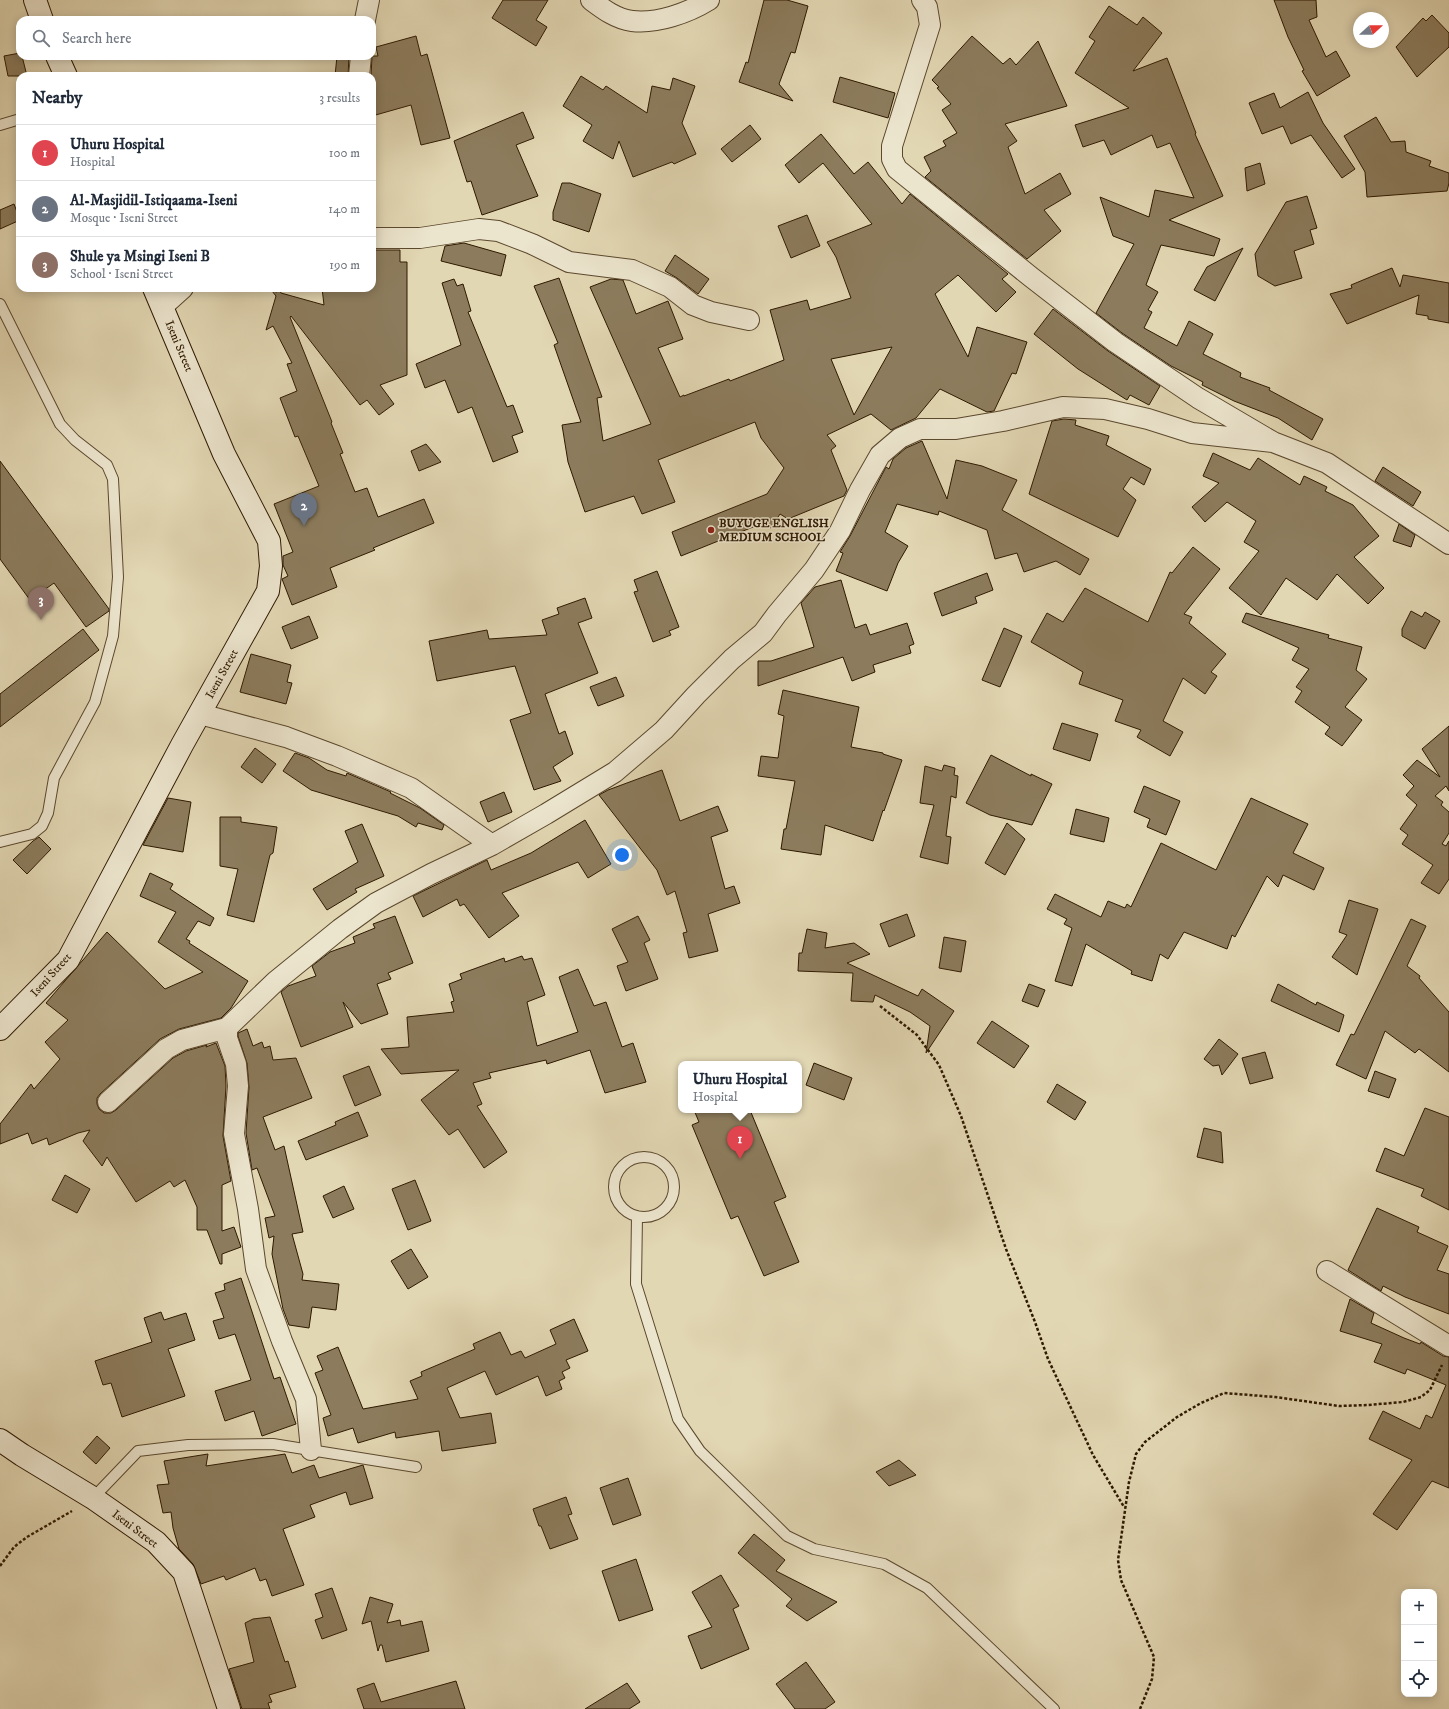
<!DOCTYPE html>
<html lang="en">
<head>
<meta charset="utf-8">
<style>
  :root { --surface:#fff; --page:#f6f6f7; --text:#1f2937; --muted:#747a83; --line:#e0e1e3; --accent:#8f2418 }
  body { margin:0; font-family:"IM FELL DW Pica",serif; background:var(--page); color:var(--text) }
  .controls { position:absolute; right:12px; bottom:12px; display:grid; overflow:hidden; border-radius:8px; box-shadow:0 2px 10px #0003 }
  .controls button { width:36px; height:36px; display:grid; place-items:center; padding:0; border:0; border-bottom:1px solid var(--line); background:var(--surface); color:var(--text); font:20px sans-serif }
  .compass { position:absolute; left:1353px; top:12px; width:36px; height:36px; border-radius:50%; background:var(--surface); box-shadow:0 2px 10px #0003; rotate:69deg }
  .you { position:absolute; left:622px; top:855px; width:14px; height:14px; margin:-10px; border:3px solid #fff; border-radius:50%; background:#1a73e8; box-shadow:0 0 0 6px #1a73e833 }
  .badge { display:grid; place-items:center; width:26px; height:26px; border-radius:50%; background:var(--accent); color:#fff; font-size:13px; font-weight:700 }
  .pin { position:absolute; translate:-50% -33px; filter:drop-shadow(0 1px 2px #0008) }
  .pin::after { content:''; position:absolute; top:21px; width:14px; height:12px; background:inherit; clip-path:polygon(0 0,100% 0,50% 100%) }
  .popup { position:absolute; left:678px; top:1061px; width:124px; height:52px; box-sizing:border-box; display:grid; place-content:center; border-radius:8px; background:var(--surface); filter:drop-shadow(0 1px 3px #0005); font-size:13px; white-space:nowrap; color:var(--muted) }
  .popup b { font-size:15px; color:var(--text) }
  .popup::after { content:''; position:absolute; left:50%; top:100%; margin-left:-8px; border:8px solid transparent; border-top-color:var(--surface) }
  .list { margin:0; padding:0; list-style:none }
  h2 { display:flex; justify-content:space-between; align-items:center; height:52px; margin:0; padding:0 16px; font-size:17px }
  h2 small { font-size:13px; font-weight:400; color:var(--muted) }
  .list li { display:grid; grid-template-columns:26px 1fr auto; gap:12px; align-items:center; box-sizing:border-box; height:56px; padding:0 16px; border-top:1px solid var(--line) }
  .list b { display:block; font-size:15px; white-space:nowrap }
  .list p { margin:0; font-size:13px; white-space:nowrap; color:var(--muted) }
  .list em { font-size:13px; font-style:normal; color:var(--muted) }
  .icon { flex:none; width:22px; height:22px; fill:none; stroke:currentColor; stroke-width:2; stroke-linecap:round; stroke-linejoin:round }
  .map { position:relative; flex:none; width:1449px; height:1709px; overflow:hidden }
  .search { position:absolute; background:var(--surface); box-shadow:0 2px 10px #0003; left:16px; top:16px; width:360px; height:44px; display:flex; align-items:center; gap:10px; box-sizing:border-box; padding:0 14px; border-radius:12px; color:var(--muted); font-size:15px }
  .panel { position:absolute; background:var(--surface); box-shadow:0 2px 10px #0003; left:16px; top:72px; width:360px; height:220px; border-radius:12px }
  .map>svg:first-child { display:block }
</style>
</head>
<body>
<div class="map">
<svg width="1449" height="1709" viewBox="0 0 1449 1709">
  <rect width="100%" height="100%" fill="#e2d7b3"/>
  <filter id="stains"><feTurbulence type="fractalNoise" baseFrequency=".005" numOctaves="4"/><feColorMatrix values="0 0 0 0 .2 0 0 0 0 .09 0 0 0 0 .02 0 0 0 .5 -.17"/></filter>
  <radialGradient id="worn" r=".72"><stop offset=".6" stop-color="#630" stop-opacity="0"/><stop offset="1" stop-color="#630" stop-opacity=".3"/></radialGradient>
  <path fill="#8c7c5d" stroke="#2e1900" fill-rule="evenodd" d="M503,0H548L536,20L547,27L536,46L492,18Z
    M764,0H787L808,6L795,53L791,52L779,84L793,101L739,82L746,62L748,63Z
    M1274,0H1316L1317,17L1309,20L1326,57L1336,51L1350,76L1317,96L1302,71L1304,70L1288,37Z
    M1109,6L1137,25L1143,17L1162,33L1133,71L1167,58L1196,133L1195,134L1223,196L1169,220L1220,239L1214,256L1161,245L1146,285L1158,292L1148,310L1152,312L1144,328L1177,346L1189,321L1213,334L1203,354L1241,373L1240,377L1270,388L1269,390L1323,419L1312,440L1278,418L1234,401L1202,385L1203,382L1171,366L1122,333L1096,313L1134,244L1113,236L1100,197L1149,217L1155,190L1194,198L1170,143L1157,148L1152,135L1111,155L1104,140L1083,147L1075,125L1129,108L1075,73L1095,41L1089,37Z
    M1432,15L1449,33V47L1417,77L1396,47L1423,18L1426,21Z
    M416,36L421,56L427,54L450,138L421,145L411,105L372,116V76H371L372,56H378L376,47Z
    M972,36L1003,64L1010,58L1016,65L1038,41L1067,106L1005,124L1017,141L1008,147L1025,194L1060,173L1071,194L1044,210L1061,231L1027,259L925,177L931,171L924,157L946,146L943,141L957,133L942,110L951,104L937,88L939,87L932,80Z
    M20,53V56H22L27,76H8L4,56Z
    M337,56H349L348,76H335Z
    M581,76L603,90L606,86L647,113L652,86L670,90L673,78L695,86L682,123L696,154L674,164L672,162L633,177L619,141L613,159L583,141L592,125L563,106Z
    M840,77L895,93L888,118L833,102Z
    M1308,92L1323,123L1355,169L1342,178L1311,135L1291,144L1283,126L1262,134L1249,103L1274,93L1280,108Z
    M523,112L534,138L516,145L538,196L482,215L471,181L467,182L454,141Z
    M1376,117L1391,142L1405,141L1406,152L1431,161L1429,166L1449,173V183L1447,191L1367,197L1365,172L1344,136Z
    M750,125L761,139L732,162L721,149Z
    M821,134L854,174L868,162L902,204L910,194L1008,274L1002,279L1016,292L996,312L958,275L935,294L968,357L977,327L1027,342L1016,374L1012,373L994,411L987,412L940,389L916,418L891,430L871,414L827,435L836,446L831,450L847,490L844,496L788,519L780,514L771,528L763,523L681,556L672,532L767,494L784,468L761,438L755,422L658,460L675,502L642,514L634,496L585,512L568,462L562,425L581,422L554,345L558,343L534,286L559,278L602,397L597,398L603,441L651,424L590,287L611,279L623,280L636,314L668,301L683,339L658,348L680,397L684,395V396L729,379L730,381L784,360L770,310L807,300L810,310L851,298L836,257L827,242L872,224L823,163L799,183L785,165ZM892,347L854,415L831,359Z
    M1260,163L1265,184L1247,191L1245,168Z
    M562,183H570L601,194L589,232L553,220V212Z
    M1307,196L1317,228L1310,230L1314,244L1294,251L1302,278L1275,286L1258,276L1255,254L1286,202Z
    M14,204L20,220L0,229V210Z
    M807,215L820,246L791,258L778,226Z
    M464,243L506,255L501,276L441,261L445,246Z
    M1243,248L1215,301L1194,290L1207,267Z
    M372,250H400V262H407V375L380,385L394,404L379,415L367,400L360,405L291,316L290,317L332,422L331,423L343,453L340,454L355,492L367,488L378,517L424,499L434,523L373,548L375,550L330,568L337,587L292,605L282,579L288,576L283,565V556L293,552L274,504L319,486L298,436L295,437L280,398L297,391L287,364L292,363L273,326L266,330L276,296L272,291L277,292L278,288L281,293L324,305L322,288H372Z
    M675,255L709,279L698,294L677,278L665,271Z
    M1392,268L1400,287L1403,275L1449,283V323L1428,319V316L1416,314L1419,295L1347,324L1330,294L1352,288L1351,285Z
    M454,279L457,286L463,284L471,311L468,312L507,407L513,405L523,432L512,436L518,452L493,462L472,407L458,413L445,380L425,388L416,364L461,345L442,283Z
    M1053,309L1108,351L1160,386L1149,405L1130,395L1127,400L1078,369L1034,334Z
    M1064,419L1076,420L1075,425L1109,436L1106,445L1151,469L1144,485L1131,477L1123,489L1136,500L1118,537L1029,494L1052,421Z
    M922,441L947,499L956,460L982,466L1017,480L1002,510L1089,559L1080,575L1056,561L1024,572L1017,553L995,559L987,530L939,511L938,515L897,504L885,532L908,546L898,563L887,591L836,571L843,553L840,552L850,536L886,467L889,469L893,459L906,448Z
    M426,444L441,462L419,471L411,451Z
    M1213,453L1250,470L1258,458L1300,485L1304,476L1327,487L1325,491L1353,505L1379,536L1354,557L1384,588L1368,604L1337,574L1317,600L1286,578L1261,615L1229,588L1259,551L1244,542L1256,521L1227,502L1205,522L1192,507L1219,483L1203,476Z
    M0,461L109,609V611L86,627L54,583L30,600L0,559Z
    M1383,467L1421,492L1413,506L1375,481Z
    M1399,524L1415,535L1411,547L1393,541Z
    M1193,547L1220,569L1184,614L1192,617L1189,623L1226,654L1211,672L1217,676L1205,694L1183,678L1163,721L1183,732L1170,756L1137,737L1141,730L1115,721L1123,700L1079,684L1083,672L1031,642L1047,613L1063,622L1085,588L1148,622L1170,572L1172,573Z
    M657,571L679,627L669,631L671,635L653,642L634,592L638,591L634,580Z
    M987,573L993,590L975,597L977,603L942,616L934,593Z
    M841,580L855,628L866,624L870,635L907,623L914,644L909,646L911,653L873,665L875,672L852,681L843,657L758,686V661H771L814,647L801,603L815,587Z
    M585,598L592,618L578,623L598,673L545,694L559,734L565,731L573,754L553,767L561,781L534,790L510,720L531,713L515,666L437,681L429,641L487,630L489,639L547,635L542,620L559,614L557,608Z
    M1411,611L1422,617L1425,612L1440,621L1425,649L1402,636V629Z
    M1246,613L1329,635L1328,638L1362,647L1356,670L1367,679L1345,707L1362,720L1342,746L1325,734L1330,727L1295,702L1302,691L1296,687L1309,669L1292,660L1299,648L1242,622Z
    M309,616L318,638L291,649L282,627Z
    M1004,628L1022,636L1000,687L982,680Z
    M83,629L99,650L0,727V694Z
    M251,654L291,665L287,682L292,683L286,704L240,692Z
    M616,677L624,696L598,706L590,687Z
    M783,690L859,707L851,747L883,753V754L902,760L884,811L883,810L873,841L825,825L821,855L781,849L784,829H786L795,781L758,776L761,756L778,758L784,716L778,714Z
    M1062,723L1098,734L1090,761L1053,749Z
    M1449,726V791L1446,786L1435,796L1443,802L1441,805L1449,812V833L1442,844L1446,846L1449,841V879L1439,894L1421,883L1433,865L1402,844L1408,835L1400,829L1417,805L1406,795L1414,786L1403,775L1417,760L1440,777L1422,749Z
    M255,748L276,764L262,783L241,767Z
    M295,753L309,758L327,770L346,776L347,773L391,792L390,793L420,808L444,825L442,830L418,823L416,827L398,816L311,790L283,771Z
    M991,755L1031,776V774L1052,784L1032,825L990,815L966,803Z
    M944,765L955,768L954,775L958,776L956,798L951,796L946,836L951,837L948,864L920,857L934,805L920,803L925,766L942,771Z
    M662,770L680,821L718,806L728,831L711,837L725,889L734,886L740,903L708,914L718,951L689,958L683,933L687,932L675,891L667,895L657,870L599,795L608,790Z
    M1144,786L1180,801L1166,835L1147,827L1150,819L1134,812Z
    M504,792L512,812L488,822L480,802Z
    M168,798L191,802L183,852L143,845Z
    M1251,798L1308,824L1293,853L1324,868L1314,890L1283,875L1278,887L1267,876L1235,937L1232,935L1227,949L1184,932L1168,959L1160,954L1152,981L1131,974L1132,971L1086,944L1072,986L1055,981L1072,928L1064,924L1067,919L1047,909L1055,894L1101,917L1108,901L1125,908L1127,904L1131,907L1161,843L1216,870Z
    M1076,809L1109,818L1104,842L1070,834Z
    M220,817H241V822L277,827L273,853L270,855L254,922L227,915L238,869L220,866Z
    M585,820L611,864L588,878L578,862L502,893L519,916L489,938L464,904L460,906L457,899L423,917L413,896L487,860L491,870L531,853Z
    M1007,823L1025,839L1005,875L985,863Z
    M362,824L384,876L355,889L357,892L327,910L313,889L358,862L345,831Z
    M39,837L51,849L27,874L13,860L33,841Z
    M150,873L173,884L170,889L214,918L210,926L198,921L186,939L190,941L189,943L248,981L231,1008L221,1018L179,1029L160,1039L100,1094L97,1098V1104L99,1109L104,1113H111L116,1110L173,1058L186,1051L207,1045L206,1047L216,1043L225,1066L226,1086L223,1136L231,1181L222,1185V1231L234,1227L241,1247L222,1254V1264H220L207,1230H197V1207L185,1180L174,1187L170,1181L136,1202L107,1157L102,1166L83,1141L90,1130L78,1133L49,1145L47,1138L32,1144L28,1133L0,1144V1124L31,1084L34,1089L60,1059L45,1042L68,1020L46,1003L107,932L165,989L203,972L158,942L176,912L140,896Z
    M1349,900L1378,909L1357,975L1332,957L1347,935L1339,932Z
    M907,914L915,936L889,947L880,924Z
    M395,916L413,963L388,973L391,979L377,984L388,1014L361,1024L343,1002L353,1027L301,1047L281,992L288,986L316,976L312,966L330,952L355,943L353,937L375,928L373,924Z
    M638,916L650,940L644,943L658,979L626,991L617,966L628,962L612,929Z
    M1411,919L1426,926L1407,966L1420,976L1419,978L1449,1012V1072L1419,1049L1415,1053L1385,1031L1366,1079L1336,1065L1351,1034L1354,1035Z
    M807,929L827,933L825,948L854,943L870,954L847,963L918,996L922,989L954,1011L926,1053L930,1026L910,1012L875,995L873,1002L851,1001L853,973L798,971L799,953H802Z
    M944,937L966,941L961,972L939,968Z
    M522,956L524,960L532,958L545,995L527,1002L537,1046L578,1032L559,977L578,969L594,1006L606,1002L622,1047L633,1043L646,1082L605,1093L590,1050L547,1064L546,1060L489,1073L491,1078L473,1083L482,1104L477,1106L507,1152L484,1168L458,1129L449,1135L421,1100L459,1070L401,1074L381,1049L409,1047L407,1017L454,1012L451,1002L454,1001L449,984L462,979L460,974L504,958L505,962Z
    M1029,984L1045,990L1038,1007L1022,1001Z
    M1278,984L1316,1005L1317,1002L1344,1015L1339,1032L1271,1001Z
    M992,1021L1029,1046L1014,1068L977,1043Z
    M247,1029L253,1046L262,1042L264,1048L270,1046L273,1060L296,1058L312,1098L263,1117L275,1150L284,1146L303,1232L292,1234L303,1274L302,1280L339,1284L336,1310L312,1307L309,1328L289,1325L283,1309L272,1254L274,1236L269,1238L265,1218L275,1216L257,1168L252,1170L246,1133L249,1087L247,1063L238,1036V1033Z
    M1219,1039L1238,1054L1222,1075L1219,1065L1213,1066L1204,1059Z
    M1265,1052L1273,1078L1250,1084L1242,1058Z
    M814,1063L852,1078L844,1100L806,1085Z
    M369,1066L381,1095L355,1106L343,1076Z
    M1375,1071L1396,1079L1389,1098L1368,1091Z
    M1057,1084L1086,1102L1075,1120L1047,1102Z
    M1425,1108L1449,1117V1210L1421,1196L1424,1189L1376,1171L1385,1148L1404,1156Z
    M694,1110H750L786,1197L774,1202L799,1262L764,1276L738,1216L731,1219L692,1125L699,1122Z
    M358,1112L368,1136L306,1160L298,1141L336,1125L335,1122Z
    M1204,1128L1221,1132L1223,1163L1197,1157Z
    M65,1175L90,1189L77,1213L52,1200Z
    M415,1180L431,1221L408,1230L392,1189Z
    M344,1186L354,1209L333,1218L323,1196Z
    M1377,1208L1419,1227L1417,1232L1448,1246L1437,1270L1449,1274V1314L1405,1297L1383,1286L1381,1291L1348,1270Z
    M411,1249L428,1277L408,1289L391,1261Z
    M241,1278L274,1379L280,1377L296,1424L262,1436L254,1411L225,1421L215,1391L251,1380L235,1334L219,1339L213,1321L224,1318L215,1293L225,1290L224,1284Z
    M1350,1299L1374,1313L1371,1323L1404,1338L1420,1344L1421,1342L1443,1356L1449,1357V1488L1432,1481L1397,1530L1373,1514L1412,1460L1369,1439L1383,1411L1420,1429L1426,1415L1432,1418L1446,1385L1407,1369L1405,1374L1374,1362L1382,1344L1340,1331Z
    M161,1312L164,1320L186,1313L195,1340L168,1349L185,1396L122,1417L111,1383L103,1385L95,1361L152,1342L144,1318Z
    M574,1319L588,1351L566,1360L570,1368L562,1372L565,1378L559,1381L562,1389L546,1396L538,1376L496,1395L485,1371L447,1388L460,1418L491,1413L496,1443L442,1451L439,1431L396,1438L395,1432L358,1443L353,1428L328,1436L323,1418L331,1415L315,1373L323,1370L317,1356L338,1347L363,1409L418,1399L410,1381L422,1376L421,1372L475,1349L473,1344L500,1332L511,1355L521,1351L525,1358L556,1344L550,1330Z
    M97,1436L110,1448L96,1464L83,1452Z
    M208,1454L206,1466L285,1454L292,1473L314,1465L319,1478L363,1465L373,1498L350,1505L346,1492L310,1505L315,1517L283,1529L304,1585L272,1596L266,1579L260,1581L255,1568L226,1580L224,1576L201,1584L193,1564L179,1549L173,1528L171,1512L163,1513L157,1485L169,1484L164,1461Z
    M899,1460L916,1475L889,1486L876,1472Z
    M628,1478L641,1515L613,1525L600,1488Z
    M566,1497L572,1514L568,1515L578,1539L550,1549L541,1526H539L533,1509Z
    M754,1534L785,1560L776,1571L837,1602L807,1621L786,1606L792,1599L738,1553Z
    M636,1559L653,1610L619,1621L602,1571Z
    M721,1575L739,1606L733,1609L749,1649L701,1669L688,1636L712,1627L692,1592Z
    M332,1588L347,1630L322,1639L315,1620L323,1617L315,1594Z
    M370,1597L393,1604L387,1623L400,1620L401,1626L422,1621L429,1651L386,1662L382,1645H380L378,1651L371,1621L362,1624Z
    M270,1617L285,1662L288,1661L296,1687L269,1695L272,1702L268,1703L270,1709H242L229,1669L254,1662L245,1623L253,1619Z
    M806,1662L835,1702L825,1709H795L776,1684Z
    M456,1681L465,1709H364L357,1689L374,1683L381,1702Z
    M627,1683L640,1702L629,1709H585Z"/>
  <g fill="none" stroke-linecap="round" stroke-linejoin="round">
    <g stroke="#5b482d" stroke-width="12">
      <path id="lane" d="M0,125L20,119
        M0,304L60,424L75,440L107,465L113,479L118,577L113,636L95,702L54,778L48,813L42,826L32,834L0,842
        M614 1187a30 30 0 1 1 60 0a30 30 0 1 1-60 0Z
        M637,1216L636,1284L678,1419L700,1451L787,1536L814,1549L884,1564L927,1588L1054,1709
        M93,1498L138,1451L188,1445L273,1444L416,1467"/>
    </g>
    <g stroke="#5b482d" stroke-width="22">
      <path id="street" d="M591,0C603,9 616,19 632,21C657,24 688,13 709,0
        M922,0L927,7L930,25L892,146V159L897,169L1031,277L1115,342L1198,398L1273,442L1327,463L1449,544
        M365,20L369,0
        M359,76L361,56
        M372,238H420L479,229L498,231L532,244L569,262L632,270L670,287L693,305L711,312L749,320
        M162,307L183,288
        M200,714L286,737L337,756L411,788L492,845
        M108,1102L166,1049L182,1040L227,1028
        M1327,1271L1449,1346
        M311,1450L306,1399L282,1341L256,1269L248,1209L234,1134L238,1086L236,1064L227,1038V1028L276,981L340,929L376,903L431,874L492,845L546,814L615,772L664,730L696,695L732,659L763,633L777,614L814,570L840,531L860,490L880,455L900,438L920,429H956L1003,421L1063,407L1105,409L1148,419L1192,433L1273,442"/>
    </g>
    <g stroke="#2e1900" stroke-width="24">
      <path id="secondary" d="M35,0L42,20
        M57,56L66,76
        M0,1029L68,960L182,745L268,591L271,566L269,541L224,454L154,288
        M0,1440L22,1455L93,1498L156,1542L184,1572L229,1709"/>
    </g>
    <path stroke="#2e1900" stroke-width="2.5" stroke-dasharray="3 2" stroke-linecap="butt" d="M880,1006L917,1035L939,1065L961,1116L1006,1249L1035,1322L1048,1359L1093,1455L1124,1507
      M0,1566L14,1547L27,1537L72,1511
      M1140,1709L1152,1679L1154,1657L1121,1580L1118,1560L1129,1482L1136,1454L1145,1442L1177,1417L1201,1403L1224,1393L1275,1397L1339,1406L1368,1405L1403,1402L1421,1397L1430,1390L1442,1365"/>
    <use href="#lane" stroke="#ece5ce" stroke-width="10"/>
    <use href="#street" stroke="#ece5ce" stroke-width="20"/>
    <use href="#secondary" stroke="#ece5ce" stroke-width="22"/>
  </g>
  <circle fill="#8f2418" stroke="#ece5ce" stroke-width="1.5" cx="711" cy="530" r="4"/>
  <g text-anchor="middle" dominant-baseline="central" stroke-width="3" stroke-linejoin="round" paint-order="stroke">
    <g font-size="12" fill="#2e1900" stroke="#ece5ce">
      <text transform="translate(179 346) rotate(67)">Iseni Street</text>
      <text transform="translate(222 674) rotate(-61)">Iseni Street</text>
      <text transform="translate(51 975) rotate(-48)">Iseni Street</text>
      <text transform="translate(135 1529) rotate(37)">Iseni Street</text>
    </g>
    <g font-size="12" font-weight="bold" fill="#2e1900" stroke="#ece5ce" text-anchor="start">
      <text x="719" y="523">BUYUGE ENGLISH<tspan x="719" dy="14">MEDIUM SCHOOL</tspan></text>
    </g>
  </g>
  <rect width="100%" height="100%" filter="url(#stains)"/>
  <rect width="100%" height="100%" fill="url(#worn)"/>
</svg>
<div class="controls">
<button>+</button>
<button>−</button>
<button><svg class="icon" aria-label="locate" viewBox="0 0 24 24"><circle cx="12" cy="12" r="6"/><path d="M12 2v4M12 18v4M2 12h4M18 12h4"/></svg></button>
</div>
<svg class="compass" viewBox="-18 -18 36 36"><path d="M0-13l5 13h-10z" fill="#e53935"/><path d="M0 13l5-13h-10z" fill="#747a83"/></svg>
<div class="you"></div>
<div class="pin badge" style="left:740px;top:1159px;background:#e0444e">1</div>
<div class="popup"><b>Uhuru Hospital</b>Hospital</div>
<div class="pin badge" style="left:304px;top:526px;background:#6b7280">2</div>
<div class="pin badge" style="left:41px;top:620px;background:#8d6e63">3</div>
<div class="search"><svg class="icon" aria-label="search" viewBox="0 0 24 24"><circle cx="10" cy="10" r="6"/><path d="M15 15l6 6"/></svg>Search here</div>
<section class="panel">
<h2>Nearby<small>3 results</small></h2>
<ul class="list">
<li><span class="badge" style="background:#e0444e">1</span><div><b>Uhuru Hospital</b><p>Hospital</p></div><em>100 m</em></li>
<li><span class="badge" style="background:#6b7280">2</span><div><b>Al-Masjidil-Istiqaama-Iseni</b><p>Mosque · Iseni Street</p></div><em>140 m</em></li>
<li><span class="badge" style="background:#8d6e63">3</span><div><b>Shule ya Msingi Iseni B</b><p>School · Iseni Street</p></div><em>190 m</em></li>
</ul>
</section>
</div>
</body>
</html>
